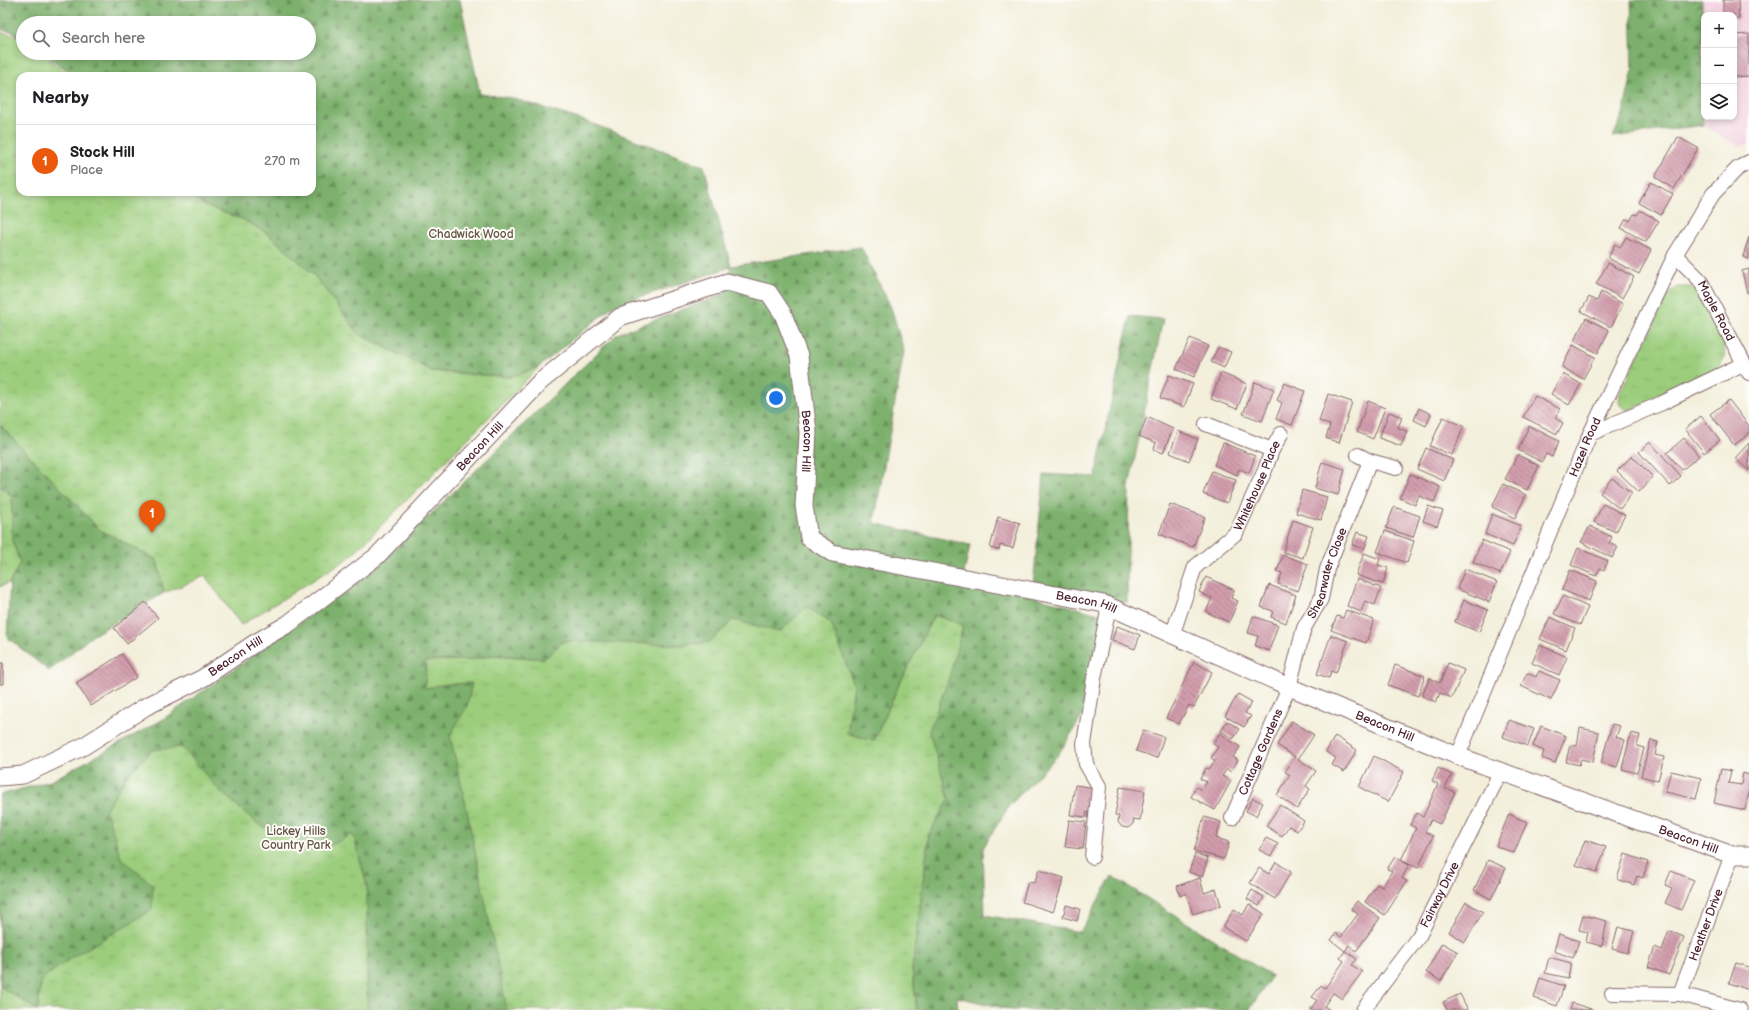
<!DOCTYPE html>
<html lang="en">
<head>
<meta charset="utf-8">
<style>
  :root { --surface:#fff; --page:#f2f2f2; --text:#202124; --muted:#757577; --line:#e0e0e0; --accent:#ea580c }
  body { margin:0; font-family:"Balsamiq Sans",sans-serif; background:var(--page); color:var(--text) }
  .controls { position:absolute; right:12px; top:12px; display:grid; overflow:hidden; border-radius:8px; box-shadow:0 2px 6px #0003 }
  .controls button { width:36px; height:36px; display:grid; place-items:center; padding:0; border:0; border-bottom:1px solid var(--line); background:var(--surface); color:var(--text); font:20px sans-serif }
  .you { position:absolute; left:776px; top:398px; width:14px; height:14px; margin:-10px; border:3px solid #fff; border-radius:50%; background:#1a73e8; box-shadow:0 0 0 6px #1a73e833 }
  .badge { display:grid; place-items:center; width:26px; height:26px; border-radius:50%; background:var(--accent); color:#fff; font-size:13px; font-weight:700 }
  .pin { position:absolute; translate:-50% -33px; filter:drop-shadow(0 1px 2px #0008) }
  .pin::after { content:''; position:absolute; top:21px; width:14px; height:12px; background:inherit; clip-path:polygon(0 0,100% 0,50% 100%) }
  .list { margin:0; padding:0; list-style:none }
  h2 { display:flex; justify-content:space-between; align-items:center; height:52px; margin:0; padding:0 16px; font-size:17px }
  h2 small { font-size:13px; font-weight:400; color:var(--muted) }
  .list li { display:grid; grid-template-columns:26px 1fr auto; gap:12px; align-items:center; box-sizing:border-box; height:72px; padding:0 16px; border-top:1px solid var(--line) }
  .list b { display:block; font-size:15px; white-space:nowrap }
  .list p { margin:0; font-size:13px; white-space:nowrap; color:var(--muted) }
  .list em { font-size:13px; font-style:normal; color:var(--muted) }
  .icon { flex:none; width:22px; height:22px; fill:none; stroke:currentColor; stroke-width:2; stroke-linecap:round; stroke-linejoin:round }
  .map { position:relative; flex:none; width:1749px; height:1010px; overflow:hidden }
  .search { position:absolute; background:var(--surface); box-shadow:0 2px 6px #0003; left:16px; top:16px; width:300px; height:44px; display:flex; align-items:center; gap:10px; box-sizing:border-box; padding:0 14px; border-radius:22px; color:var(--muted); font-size:15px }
  .panel { position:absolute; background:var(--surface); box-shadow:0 2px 6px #0003; left:16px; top:72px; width:300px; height:124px; border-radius:12px }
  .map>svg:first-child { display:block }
</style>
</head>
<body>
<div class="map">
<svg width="1749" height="1010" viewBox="0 0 1749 1010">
  <defs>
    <pattern id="grass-tufts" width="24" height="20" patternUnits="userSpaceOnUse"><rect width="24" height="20" fill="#9bcd7c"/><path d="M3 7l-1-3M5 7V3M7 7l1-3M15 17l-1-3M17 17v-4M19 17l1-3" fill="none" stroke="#87b06b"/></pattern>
    <pattern id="forest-firs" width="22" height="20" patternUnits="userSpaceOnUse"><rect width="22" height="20" fill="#7cb06c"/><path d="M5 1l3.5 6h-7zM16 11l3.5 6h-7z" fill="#688f59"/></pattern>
    <pattern id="building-back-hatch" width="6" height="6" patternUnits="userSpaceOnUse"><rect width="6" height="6" fill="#d29dad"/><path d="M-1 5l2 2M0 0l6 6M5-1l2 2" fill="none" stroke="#ac7f8d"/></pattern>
  </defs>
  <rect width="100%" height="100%" fill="#fdfcf7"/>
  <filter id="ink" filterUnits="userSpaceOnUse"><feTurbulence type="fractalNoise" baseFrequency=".025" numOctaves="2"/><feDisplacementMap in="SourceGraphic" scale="8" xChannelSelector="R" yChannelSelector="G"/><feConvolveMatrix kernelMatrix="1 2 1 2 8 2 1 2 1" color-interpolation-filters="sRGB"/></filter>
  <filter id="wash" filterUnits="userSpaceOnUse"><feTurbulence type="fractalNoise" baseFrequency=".012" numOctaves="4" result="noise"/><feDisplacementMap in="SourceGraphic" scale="16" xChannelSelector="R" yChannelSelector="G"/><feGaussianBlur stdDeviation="0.9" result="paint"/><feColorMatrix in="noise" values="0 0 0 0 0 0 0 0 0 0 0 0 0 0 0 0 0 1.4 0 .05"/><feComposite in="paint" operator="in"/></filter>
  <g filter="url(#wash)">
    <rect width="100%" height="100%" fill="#f3efdb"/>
    <path fill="#f3cfe0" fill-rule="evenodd" d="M1702,0H1749V144L1740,147L1703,125ZM1704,15H1734V117H1704Z"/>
    <path fill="url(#grass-tufts)" stroke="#727654" d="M0,32L19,37L23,40V53H40L71,76H20V192H187L205,206L242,219L267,233L314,275L359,334L432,371L510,377L539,367L350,557L241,625L205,576L164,593L157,560L100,530L0,425Z
      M1678,287H1694C1703,303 1732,342 1723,360C1721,364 1716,368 1713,372L1628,411L1619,403L1620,393L1669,294Z
      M617,334L806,606L831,622L854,685L848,733L874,741L897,689L934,615L964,624L951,675L929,731L949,799L929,834L912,970L917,1010H0V795L51,781L162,720L369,574Z
      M0,486L12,496V540L20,563L10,582L0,587Z"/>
    <path fill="url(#forest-firs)" stroke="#63684c" d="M0,0H460L480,94L512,98L585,121L704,166L731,266L861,247L891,307L904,351L874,523L970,545L963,578L1103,615L1096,694L1058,755L1009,806L983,848L985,915L1080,932L1112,876L1272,976L1249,1010H1012L957,997L958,1010H917L912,970L929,834L949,799L929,731L950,675L963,625L934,615L897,689L874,741L847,733L854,685L831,623L806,607L780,632L733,620L710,642L684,645L564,641L544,659L493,655L472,660L426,661L425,688L448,684L472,683L467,706L450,736L465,801L507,1010H367V886L353,834L322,850L259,825L217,788L182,747L152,750L126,777L106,810L121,858L153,885L152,910L71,958L41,980L38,1010L1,987L0,795L51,781L162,720L369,574L617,334L724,294L731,267L613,306L539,367L510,377L432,371L359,334L314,275L267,233L242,219L205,206L187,192H312V76H73L68,71L43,53H309V23H23V40L12,32L0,29Z
      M1631,0H1702L1703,125L1613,137L1623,114L1633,70Z
      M1130,316L1163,319L1129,487L1127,603L1063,588L1033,585L1044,474L1095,477Z
      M0,425L100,530L157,560L164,593L92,636L49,671L7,637L10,582L20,563L12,540V496L0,486Z"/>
    <g id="blocks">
      <path fill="url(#building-back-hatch)" d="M1723,0H1738L1739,19H1734V15H1723Z
        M1749,34V76L1734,77V35Z
        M1678,137L1698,148L1674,189L1655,177Z
        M1651,182L1673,194L1661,215L1639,203Z
        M1640,210L1659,221L1646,242L1621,228L1626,219L1630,221L1634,214L1637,215Z
        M1626,237L1651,250L1639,274L1608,258L1615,245L1620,248Z
        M1749,237V259L1743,257Z
        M1608,263L1634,277L1622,298L1596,284Z
        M1749,269V292L1747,293L1742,271Z
        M1601,292L1623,304L1611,327L1581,311L1589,297L1597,301Z
        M1586,318L1609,330L1598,353L1574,341Z
        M1190,338L1208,346L1194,377L1176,369Z
        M1573,345L1595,357L1583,379L1562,367Z
        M1218,347L1231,352L1224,368L1211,362Z
        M1221,373L1247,384L1237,409L1211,399Z
        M1563,374L1581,384L1569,405L1551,394Z
        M1169,375L1193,384L1184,407L1160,398Z
        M1255,382L1274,389L1262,421L1243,414Z
        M1284,383L1305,391L1292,425L1276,419L1282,403L1277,400Z
        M1328,394L1352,402L1339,443L1326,438L1330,425L1319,421Z
        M1535,396L1560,409L1555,418L1563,423L1557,434L1523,417Z
        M1729,400L1749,426V434L1734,445L1710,414Z
        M1368,401L1385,408L1373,439L1357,432Z
        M1419,408L1431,414L1426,426L1414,420Z
        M1389,412L1402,417L1398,428L1407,431L1401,446L1379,438Z
        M1701,416L1720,440L1704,453L1685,429Z
        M1147,417L1173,429L1163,453L1154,449L1156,443L1139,436Z
        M1443,417L1464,426L1452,455L1430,446Z
        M1529,426L1559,441L1552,457L1546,454L1542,462L1518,450Z
        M1178,431L1198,439L1189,461L1170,453Z
        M1684,438L1699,456L1682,470L1667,453Z
        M1650,442L1681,476L1670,486L1639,452Z
        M1223,443L1255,456L1249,473L1239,469L1237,475L1214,465Z
        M1749,443V471L1735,458Z
        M1426,448L1453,460L1444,481L1417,469Z
        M1518,455L1539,466L1527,490L1505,479Z
        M1632,456L1653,477L1639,492L1617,471Z
        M1322,462L1345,469L1338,495L1315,488Z
        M1212,471L1236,480L1227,503L1203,494Z
        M1410,474L1440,487L1434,502L1419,496L1415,505L1400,498Z
        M1612,478L1632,493L1620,509L1600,493Z
        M1503,484L1526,495L1515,518L1492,507Z
        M1302,490L1327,497L1321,520L1296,513Z
        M1170,504L1205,517L1193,547L1159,534Z
        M1603,504L1625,515L1616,532L1594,522Z
        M1428,506L1443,511L1437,526L1423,521Z
        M1394,507L1420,516L1413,537L1386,528Z
        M1492,514L1521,526L1513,546L1485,534Z
        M998,517L1020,523L1013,548L1000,545L999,550L990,548Z
        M1293,520L1313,527L1303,558L1283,552Z
        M1590,526L1612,537L1609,543L1618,547L1612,558L1581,542Z
        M1385,531L1414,541L1407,563L1377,552Z
        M1357,532L1369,536L1364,549L1352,545Z
        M1482,540L1510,552L1500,574L1473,562Z
        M1578,548L1608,561L1604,570L1600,568L1596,576L1571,565Z
        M1364,553L1380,559L1378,565L1388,568L1383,584L1356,575Z
        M1283,555L1308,564L1298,591L1278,584L1282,573L1277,571Z
        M1465,569L1497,582L1489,602L1457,589Z
        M1570,570L1597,581L1589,601L1562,590Z
        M1206,577L1234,590L1231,598L1238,601L1229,622L1206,612L1212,598L1199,592Z
        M1357,579L1381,588L1375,605L1365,601L1361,612L1347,606Z
        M1269,585L1296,595L1286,623L1271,617L1273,611L1261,607Z
        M1563,596L1588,607L1580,625L1554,614Z
        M1464,600L1488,610L1479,632L1455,622Z
        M145,602L158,618L127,644L114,628Z
        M1346,610L1374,620L1366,643L1331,630L1337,616L1343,618Z
        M1253,616L1278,625L1269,651L1255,646L1258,636L1248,633Z
        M1550,617L1575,628L1566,650L1540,639Z
        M1117,626L1140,635L1135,649L1112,640Z
        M1331,635L1348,641L1336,673L1331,671L1329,678L1317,674Z
        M1540,645L1567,657L1559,675L1532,663Z
        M122,654L137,677L91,706L76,683Z
        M1194,662L1212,672L1194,707L1189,705L1179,724L1166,718Z
        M0,663H3V684H0Z
        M1448,663L1464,670L1452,698L1440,693L1436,702L1422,696L1430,678L1440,683Z
        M1395,665L1425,676L1418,696L1388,685Z
        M1539,671L1560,680L1551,700L1521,686L1527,673L1536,677Z
        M1238,694L1252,702L1245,713L1251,716L1244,727L1225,716Z
        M1509,720L1534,729L1528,746L1503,737Z
        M1227,721L1240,729L1233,739L1221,731Z
        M1292,721L1314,735L1298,759L1316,771L1306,786L1310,789L1297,809L1277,795L1290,775L1285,772L1295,757L1277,745Z
        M1612,724L1620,726L1616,737L1625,740L1617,767L1601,763Z
        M1541,726L1566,736L1555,763L1542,758L1544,751L1533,746Z
        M1580,728L1599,732L1593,762L1581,759L1579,765L1566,762L1570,745L1577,746Z
        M1143,730L1164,737L1157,758L1136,751Z
        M1220,733L1240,747L1233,757L1238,760L1231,772L1227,769L1222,776L1231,781L1215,810L1191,797L1196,787L1202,790L1207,782L1200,779L1206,768L1209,769L1215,761L1211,758L1218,747L1213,744Z
        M1631,733L1640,735L1637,746L1644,748L1637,773L1622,769Z
        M1335,736L1357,750L1344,772L1332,765L1336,758L1326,752Z
        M1651,740L1658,742L1655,755L1664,757L1658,781L1641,776Z
        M1374,756L1404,772L1388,802L1359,787Z
        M1438,768L1452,775L1445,788L1455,792L1440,824L1431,820L1425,832L1433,836L1418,868L1402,861L1409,865L1402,878L1407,881L1385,915L1365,902L1377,884L1382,887L1392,871L1387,869L1395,857L1401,860L1416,828L1410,825L1417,813L1423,817L1438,784L1432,781Z
        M1721,769L1731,771L1728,783L1741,785L1743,773L1749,775V792L1745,810L1714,803Z
        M1671,771L1701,778L1696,799L1665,792Z
        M1075,785L1096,788L1092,813L1087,812L1086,817L1070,815Z
        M1120,787L1145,791L1140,820L1134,819L1133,824L1128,828L1122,827L1118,822L1119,816L1115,815Z
        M1253,798L1263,803L1256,816L1246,811Z
        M1280,805L1304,821L1297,831L1289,826L1282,836L1266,826Z
        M1509,814L1527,822L1514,853L1496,846Z
        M1204,817L1221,822L1216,838L1229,842L1224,859L1194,851Z
        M1069,820L1086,822L1083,849L1065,847Z
        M1266,838L1278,844L1271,856L1259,850Z
        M1585,840L1606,847L1597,872L1576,865Z
        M1195,854L1208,858L1202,877L1189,872Z
        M1625,854L1648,862L1643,878L1637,876L1634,885L1617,879Z
        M1488,860L1506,868L1491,899L1474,890Z
        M1276,862L1291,872L1275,899L1250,883L1259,868L1269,874Z
        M1039,870L1064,878L1053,912L1022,902L1028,882L1034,883Z
        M1671,871L1694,880L1681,910L1665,903L1672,888L1665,885Z
        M1200,878L1204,893L1216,889L1221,905L1193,914L1186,893L1180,896L1177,886Z
        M1252,890L1264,897L1259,906L1247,899Z
        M1357,901L1380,918L1356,951L1349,945L1345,951L1331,940L1336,933L1341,937L1358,914L1351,909Z
        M1466,902L1483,912L1465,942L1449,932Z
        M1249,904L1264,914L1246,941L1223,927L1234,909L1243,915Z
        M1066,905L1080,909L1077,921L1063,917Z
        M1583,915L1607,921L1602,946L1586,942L1588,932L1579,930Z
        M1618,927L1634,931L1628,953L1612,949Z
        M1669,931L1684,937L1669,975L1648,967L1655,947L1662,950Z
        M1559,934L1579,941L1573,958L1554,951Z
        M1442,943L1458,952L1441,981L1426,972Z
        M1345,951L1357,959L1352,965L1362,972L1342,999L1333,993L1324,1006L1330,1010H1310L1317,1000L1312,997L1317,991L1321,985L1325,988L1344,961L1340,958Z
        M1549,957L1571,963L1568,978L1545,973Z
        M1736,963L1749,967V990L1729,983Z
        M1540,978L1564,986L1557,1006L1534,998Z
        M1460,994L1468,1010H1447L1443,1002Z
        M1572,1003L1594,1010H1570Z"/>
    </g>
  </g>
  <g filter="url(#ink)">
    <use href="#blocks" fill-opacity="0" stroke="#856869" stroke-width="1"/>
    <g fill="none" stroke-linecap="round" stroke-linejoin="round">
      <g stroke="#856869" stroke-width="16">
        <g id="minor">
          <path id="s1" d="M1675,255L1700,280L1749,373"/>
          <path d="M1206,424L1272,450"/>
          <path d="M1590,434L1662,403L1743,364"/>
          <path d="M1358,455L1370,461L1396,468"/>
          <path id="s2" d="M1172,636L1195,567L1236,533L1265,470L1272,450L1281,434"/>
          <path id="s3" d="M1458,756L1590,434L1675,255L1713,194L1737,169L1749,162"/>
          <path id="s4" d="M1232,818L1289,687L1304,628L1321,599L1327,569L1370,461"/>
          <path d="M1092,857L1099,786L1086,764L1084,744L1094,678L1109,607"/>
          <path d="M1612,993L1680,994L1740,1010"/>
          <path id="s5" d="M1680,994L1732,855"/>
          <path id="s6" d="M1363,1010L1419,936L1501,771"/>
        </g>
      </g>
      <g stroke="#856869" stroke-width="19">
        <g id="tertiary">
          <path id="s7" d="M0,777L23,775L84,746L145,707L203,678L255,643L288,624L377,556L540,382L620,317L727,282L769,293L783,314L799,356L808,432L804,506L809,538L832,553L1104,604L1289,687L1458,756L1732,855H1749"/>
        </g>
      </g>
      <use href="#minor" stroke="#fff" stroke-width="14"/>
      <use href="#tertiary" stroke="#fff" stroke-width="17"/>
    </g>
  </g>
  <g text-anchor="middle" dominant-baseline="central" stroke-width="4" stroke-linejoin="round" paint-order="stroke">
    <g font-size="12" fill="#625343" stroke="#fdfcf7">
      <text x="471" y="234">Chadwick Wood</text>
      <text x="296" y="831">Lickey Hills<tspan x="296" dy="14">Country Park</tspan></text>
    </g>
    <g font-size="12" fill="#4a1f2b" stroke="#fdfcf7">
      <text stroke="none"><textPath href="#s1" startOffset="70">Maple Road</textPath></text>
      <text stroke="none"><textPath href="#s7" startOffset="1094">Beacon Hill</textPath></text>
      <text stroke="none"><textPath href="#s7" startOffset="591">Beacon Hill</textPath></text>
      <text stroke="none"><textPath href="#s3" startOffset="334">Hazel Road</textPath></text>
      <text stroke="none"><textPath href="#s2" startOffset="178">Whitehouse Place</textPath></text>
      <text stroke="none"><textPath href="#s4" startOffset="264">Shearwater Close</textPath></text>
      <text stroke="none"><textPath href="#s7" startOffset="1478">Beacon Hill</textPath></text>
      <text stroke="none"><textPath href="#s7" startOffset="267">Beacon Hill</textPath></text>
      <text stroke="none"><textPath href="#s7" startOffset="1802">Beacon Hill</textPath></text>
      <text stroke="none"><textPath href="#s4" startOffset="72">Cottage Gardens</textPath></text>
      <text stroke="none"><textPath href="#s7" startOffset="2126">Beacon Hill</textPath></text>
      <text stroke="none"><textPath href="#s6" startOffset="139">Fairway Drive</textPath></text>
      <text stroke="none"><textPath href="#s5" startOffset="74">Heather Drive</textPath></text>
    </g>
  </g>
</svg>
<div class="controls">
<button>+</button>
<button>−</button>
<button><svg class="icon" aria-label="layers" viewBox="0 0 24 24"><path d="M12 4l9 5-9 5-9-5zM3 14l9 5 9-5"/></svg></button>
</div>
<div class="you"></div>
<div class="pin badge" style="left:152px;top:533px">1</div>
<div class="search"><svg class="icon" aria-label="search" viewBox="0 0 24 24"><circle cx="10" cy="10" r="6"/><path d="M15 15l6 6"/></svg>Search here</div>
<section class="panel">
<h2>Nearby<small></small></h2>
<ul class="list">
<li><span class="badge">1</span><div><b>Stock Hill</b><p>Place</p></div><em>270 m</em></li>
</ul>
</section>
</div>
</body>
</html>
